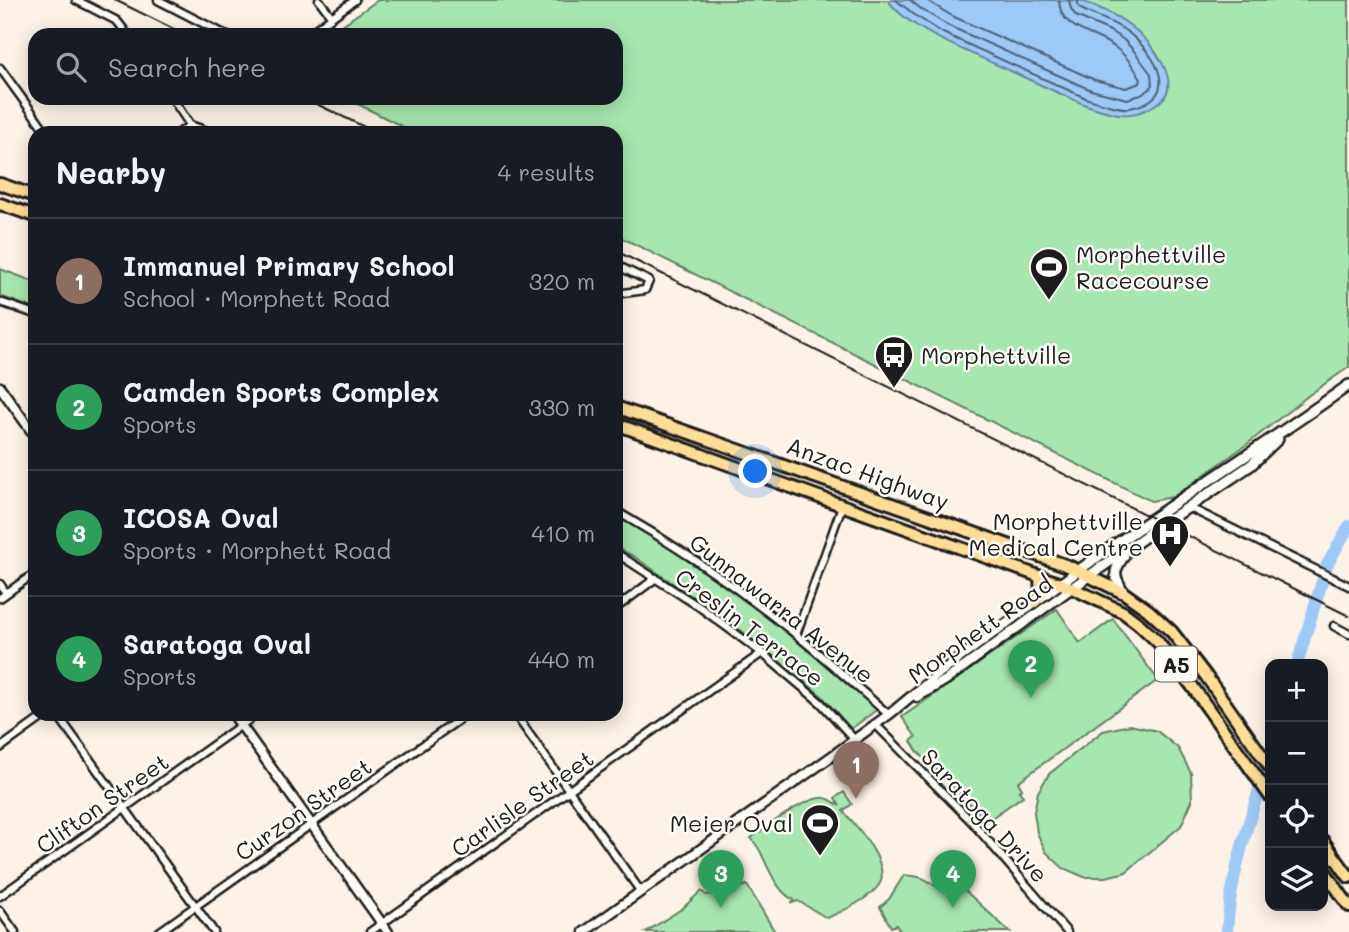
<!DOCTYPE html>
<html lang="en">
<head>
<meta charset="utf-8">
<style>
  :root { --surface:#171b24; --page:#20242c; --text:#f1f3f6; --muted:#9ea1a6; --line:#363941; --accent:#919294 }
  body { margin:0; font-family:Mali,sans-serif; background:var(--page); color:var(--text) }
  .controls { position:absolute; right:21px; bottom:21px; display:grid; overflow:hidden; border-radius:14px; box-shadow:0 4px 18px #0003 }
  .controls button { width:63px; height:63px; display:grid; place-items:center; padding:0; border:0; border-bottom:2px solid var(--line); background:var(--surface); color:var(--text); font:35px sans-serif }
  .you { position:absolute; left:756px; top:472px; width:24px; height:24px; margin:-18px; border:5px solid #fff; border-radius:50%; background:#1a73e8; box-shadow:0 0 0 10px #1a73e833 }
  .badge { display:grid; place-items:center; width:46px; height:46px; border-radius:50%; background:var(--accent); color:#fff; font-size:23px; font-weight:700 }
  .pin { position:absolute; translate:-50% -58px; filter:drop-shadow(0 2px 4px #0008) }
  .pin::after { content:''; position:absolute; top:37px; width:24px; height:21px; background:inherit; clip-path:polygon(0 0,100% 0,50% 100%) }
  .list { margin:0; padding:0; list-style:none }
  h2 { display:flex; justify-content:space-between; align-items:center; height:91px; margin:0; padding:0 28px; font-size:30px }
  h2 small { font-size:23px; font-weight:400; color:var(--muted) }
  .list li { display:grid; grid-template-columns:46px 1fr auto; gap:21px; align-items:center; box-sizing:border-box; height:126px; padding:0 28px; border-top:2px solid var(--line) }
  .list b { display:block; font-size:26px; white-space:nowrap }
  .list p { margin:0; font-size:23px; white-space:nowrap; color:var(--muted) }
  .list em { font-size:23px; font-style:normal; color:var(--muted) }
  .icon { flex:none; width:38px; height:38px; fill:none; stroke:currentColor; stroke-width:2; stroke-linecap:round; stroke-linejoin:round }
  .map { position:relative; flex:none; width:1349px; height:932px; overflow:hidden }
  .search { position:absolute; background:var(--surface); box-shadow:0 4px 18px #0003; left:28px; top:28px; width:595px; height:77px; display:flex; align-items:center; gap:18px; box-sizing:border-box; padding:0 24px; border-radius:21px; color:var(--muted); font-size:26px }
  .panel { position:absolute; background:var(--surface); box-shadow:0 4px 18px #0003; left:28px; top:126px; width:595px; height:595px; border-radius:21px }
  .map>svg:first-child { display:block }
</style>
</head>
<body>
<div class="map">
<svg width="1349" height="932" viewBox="0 0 1349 932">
  <rect width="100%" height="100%" fill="#fcf2e7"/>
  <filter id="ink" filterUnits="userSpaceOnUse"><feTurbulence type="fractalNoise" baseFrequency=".0143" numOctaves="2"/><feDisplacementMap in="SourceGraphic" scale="14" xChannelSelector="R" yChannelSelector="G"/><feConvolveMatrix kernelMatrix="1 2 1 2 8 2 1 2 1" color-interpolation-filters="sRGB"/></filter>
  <g filter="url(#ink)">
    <path fill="#a7e6ae" stroke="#628165" stroke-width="2" d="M378,0H1349V367L1309,395L1246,445L1173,497L1151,501L616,235V133H415L346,98H616V35H328Z
      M0,269L35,282V309L0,296Z
      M616,515L707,570L795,637L879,708L851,729L822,696L743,632L635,557L616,547Z
      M1057,609L1080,643L1113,619L1158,680L1018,782L1022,789L1019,791L1023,796L987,821L918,752L911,741L916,737L902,717Z
      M1130,725L1157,731L1178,748L1191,773L1192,801L1181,826L1126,872L1106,877H1084L1063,868L1046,852L1037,833L1034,812L1038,792L1049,774L1103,731Z
      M844,792L852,804L843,811C856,825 887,860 881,881C875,897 841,912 827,918L798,901L792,903L794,900C777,892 769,869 761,853C759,848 755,843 751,838C767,827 807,795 825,798C831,799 835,803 840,806L835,798Z
      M904,875C909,876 917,876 922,878C939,885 938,895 959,885L1010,932H901L896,925L891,927L880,907L889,899Z
      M747,885L775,932H646L683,908L701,891L706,895L724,892Z"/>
    <path fill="#9dc9f7" stroke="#69849f" stroke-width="2" d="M888,0C934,0 981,0 1027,0C1041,0 1069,0 1081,1C1098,7 1119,16 1133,28C1150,41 1182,80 1162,100C1159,103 1156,104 1153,106C1129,121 1111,113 1086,105C1055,92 1024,77 993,63C964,50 905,27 888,0Z"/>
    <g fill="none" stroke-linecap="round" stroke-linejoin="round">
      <path stroke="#506174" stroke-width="2" d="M896,0L916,16L943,33L1088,99C1101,102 1118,110 1130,108C1183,98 1156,55 1129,33C1115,22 1097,17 1081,9L1078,5V0
        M910,0L921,9L947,25L1091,90L1127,99L1141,95L1150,89L1152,85L1151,74L1134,51L1124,40L1110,31L1076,16L1071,9L1069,0
        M926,0L952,16L1095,80L1126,88L1140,83L1141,79C1134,67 1127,56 1116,48C1096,32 1060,32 1059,0"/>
      <path stroke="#9dc9f7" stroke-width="12" d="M1297,664L1327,565L1349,526
        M1227,932C1230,871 1253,812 1270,754"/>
      <g stroke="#1c1c1c" stroke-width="11">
        <path id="minor" d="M76,0L117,21L128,35
          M158,0L226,35
          M319,0L332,17
          M307,35L355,0
          M0,68L47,133
          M172,98L190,125L213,133
          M179,133L190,125
          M616,265L649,281L645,290L616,294
          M0,302L35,314
          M1188,507L1349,586
          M616,511C679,547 738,588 794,633C826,659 857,687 888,714
          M616,553L701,608L762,653L821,703L854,739
          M0,584L6,593
          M0,598L35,573
          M616,608L656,578
          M1334,626L1349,634
          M796,635L842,506
          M57,714L214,932
          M515,714L641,892
          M875,724L972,822L1067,932
          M0,748L47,714
          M0,896L257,714
          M0,911L15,932
          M159,932L467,714
          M370,932L762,653"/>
      </g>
      <g stroke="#1c1c1c" stroke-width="13">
        <path id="tertiary" d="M0,387L35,436
          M917,697L946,680L1072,588
          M233,714L388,932
          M584,932L832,756L891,713L938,674L1060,584"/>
      </g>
      <g stroke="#1c1c1c" stroke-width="14">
        <path id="secondary" d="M1060,584C1154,514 1254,453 1349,385
          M1072,588L1150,533L1251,465L1278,439
          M1124,593C1114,576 1112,572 1124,556"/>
      </g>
      <g stroke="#1c1c1c" stroke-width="16">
        <path id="trunk" d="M0,184L35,196
          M0,204L35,216
          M616,407L1068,566L1124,593L1148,610L1172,632L1206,676L1270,767
          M616,424L1072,588L1123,612L1139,624L1158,642L1192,686L1270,796
          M1035,602L1041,594L1040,577
          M1323,841L1349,877
          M1323,869L1349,906"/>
      </g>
      <use href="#minor" stroke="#fdfcf7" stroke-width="6"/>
      <use href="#tertiary" stroke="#fdfcf7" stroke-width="8"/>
      <use href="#secondary" stroke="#fdfcf7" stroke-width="9"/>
      <use href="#trunk" stroke="#ffdd96" stroke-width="10"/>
      <path stroke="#1c1c1c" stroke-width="2" d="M115,0L186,35
        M304,98L377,133
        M616,251L1349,616"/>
    </g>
  </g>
  <defs>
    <g id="stadium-pin" transform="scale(2.0125)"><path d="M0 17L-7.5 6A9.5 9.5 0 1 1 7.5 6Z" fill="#1c1c1c" stroke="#fdfcf7"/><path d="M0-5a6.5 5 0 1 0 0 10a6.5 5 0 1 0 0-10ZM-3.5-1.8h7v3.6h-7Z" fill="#fff"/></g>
    <g id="bus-pin" transform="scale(2.0125)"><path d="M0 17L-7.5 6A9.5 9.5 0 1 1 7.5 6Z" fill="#1c1c1c" stroke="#fdfcf7"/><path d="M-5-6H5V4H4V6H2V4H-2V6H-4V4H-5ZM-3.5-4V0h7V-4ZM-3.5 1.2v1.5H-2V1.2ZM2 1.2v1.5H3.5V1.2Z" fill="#fff"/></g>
    <g id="hospital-pin" transform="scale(2.0125)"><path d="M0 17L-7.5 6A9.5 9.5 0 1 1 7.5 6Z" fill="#1c1c1c" stroke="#fdfcf7"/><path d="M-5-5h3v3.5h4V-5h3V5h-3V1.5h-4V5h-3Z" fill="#fff"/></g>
  </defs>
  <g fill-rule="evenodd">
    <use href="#stadium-pin" x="1049" y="267"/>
    <use href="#bus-pin" x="894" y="355"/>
    <use href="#hospital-pin" x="1170" y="534"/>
    <use href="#stadium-pin" x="820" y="823"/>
  </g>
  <g text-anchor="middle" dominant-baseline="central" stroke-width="5" stroke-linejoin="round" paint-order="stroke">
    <rect fill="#fdfcf7" stroke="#605f5e" stroke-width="2" x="1155" y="646.5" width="42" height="35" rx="5"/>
    <g font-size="21" font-weight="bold" fill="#1c1c1c">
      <text x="1176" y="664">A5</text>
    </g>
    <g font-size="23" fill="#1c1c1c" stroke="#fdfcf7" text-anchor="start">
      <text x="1076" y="254">Morphettville<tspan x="1076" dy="26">Racecourse</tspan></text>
      <text x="921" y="355">Morphettville</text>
      <text x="1143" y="521" text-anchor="end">Morphettville<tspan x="1143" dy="26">Medical Centre</tspan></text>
      <text x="793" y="823" text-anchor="end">Meier Oval</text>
    </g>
    <g font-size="23" fill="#1c1c1c" stroke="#fdfcf7">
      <text transform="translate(868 473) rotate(20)">Anzac Highway</text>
      <text transform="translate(782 608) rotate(38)">Gunnawarra Avenue</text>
      <text transform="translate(750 627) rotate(37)">Creslin Terrace</text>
      <text transform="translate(980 629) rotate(-35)">Morphett Road</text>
      <text transform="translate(102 803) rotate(-35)">Clifton Street</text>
      <text transform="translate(522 803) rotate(-35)">Carlisle Street</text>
      <text transform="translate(303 809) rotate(-35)">Curzon Street</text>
      <text transform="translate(985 815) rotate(47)">Saratoga Drive</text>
    </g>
  </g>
</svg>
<div class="controls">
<button>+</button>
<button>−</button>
<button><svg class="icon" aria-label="locate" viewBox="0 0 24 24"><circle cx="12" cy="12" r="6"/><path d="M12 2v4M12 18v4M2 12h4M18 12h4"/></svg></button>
<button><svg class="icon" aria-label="layers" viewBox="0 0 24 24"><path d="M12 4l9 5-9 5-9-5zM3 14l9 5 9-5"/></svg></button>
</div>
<div class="you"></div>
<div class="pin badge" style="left:856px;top:799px;background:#8d6e63">1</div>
<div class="pin badge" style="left:1031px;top:698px;background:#2e9e5b">2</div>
<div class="pin badge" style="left:721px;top:908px;background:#2e9e5b">3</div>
<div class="pin badge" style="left:953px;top:908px;background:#2e9e5b">4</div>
<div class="search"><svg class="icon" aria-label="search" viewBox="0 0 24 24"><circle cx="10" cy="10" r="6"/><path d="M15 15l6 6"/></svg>Search here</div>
<section class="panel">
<h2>Nearby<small>4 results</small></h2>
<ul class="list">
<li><span class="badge" style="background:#8d6e63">1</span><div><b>Immanuel Primary School</b><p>School · Morphett Road</p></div><em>320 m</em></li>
<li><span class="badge" style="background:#2e9e5b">2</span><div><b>Camden Sports Complex</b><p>Sports</p></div><em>330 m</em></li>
<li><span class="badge" style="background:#2e9e5b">3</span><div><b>ICOSA Oval</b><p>Sports · Morphett Road</p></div><em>410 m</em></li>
<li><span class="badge" style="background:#2e9e5b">4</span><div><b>Saratoga Oval</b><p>Sports</p></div><em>440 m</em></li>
</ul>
</section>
</div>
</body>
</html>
